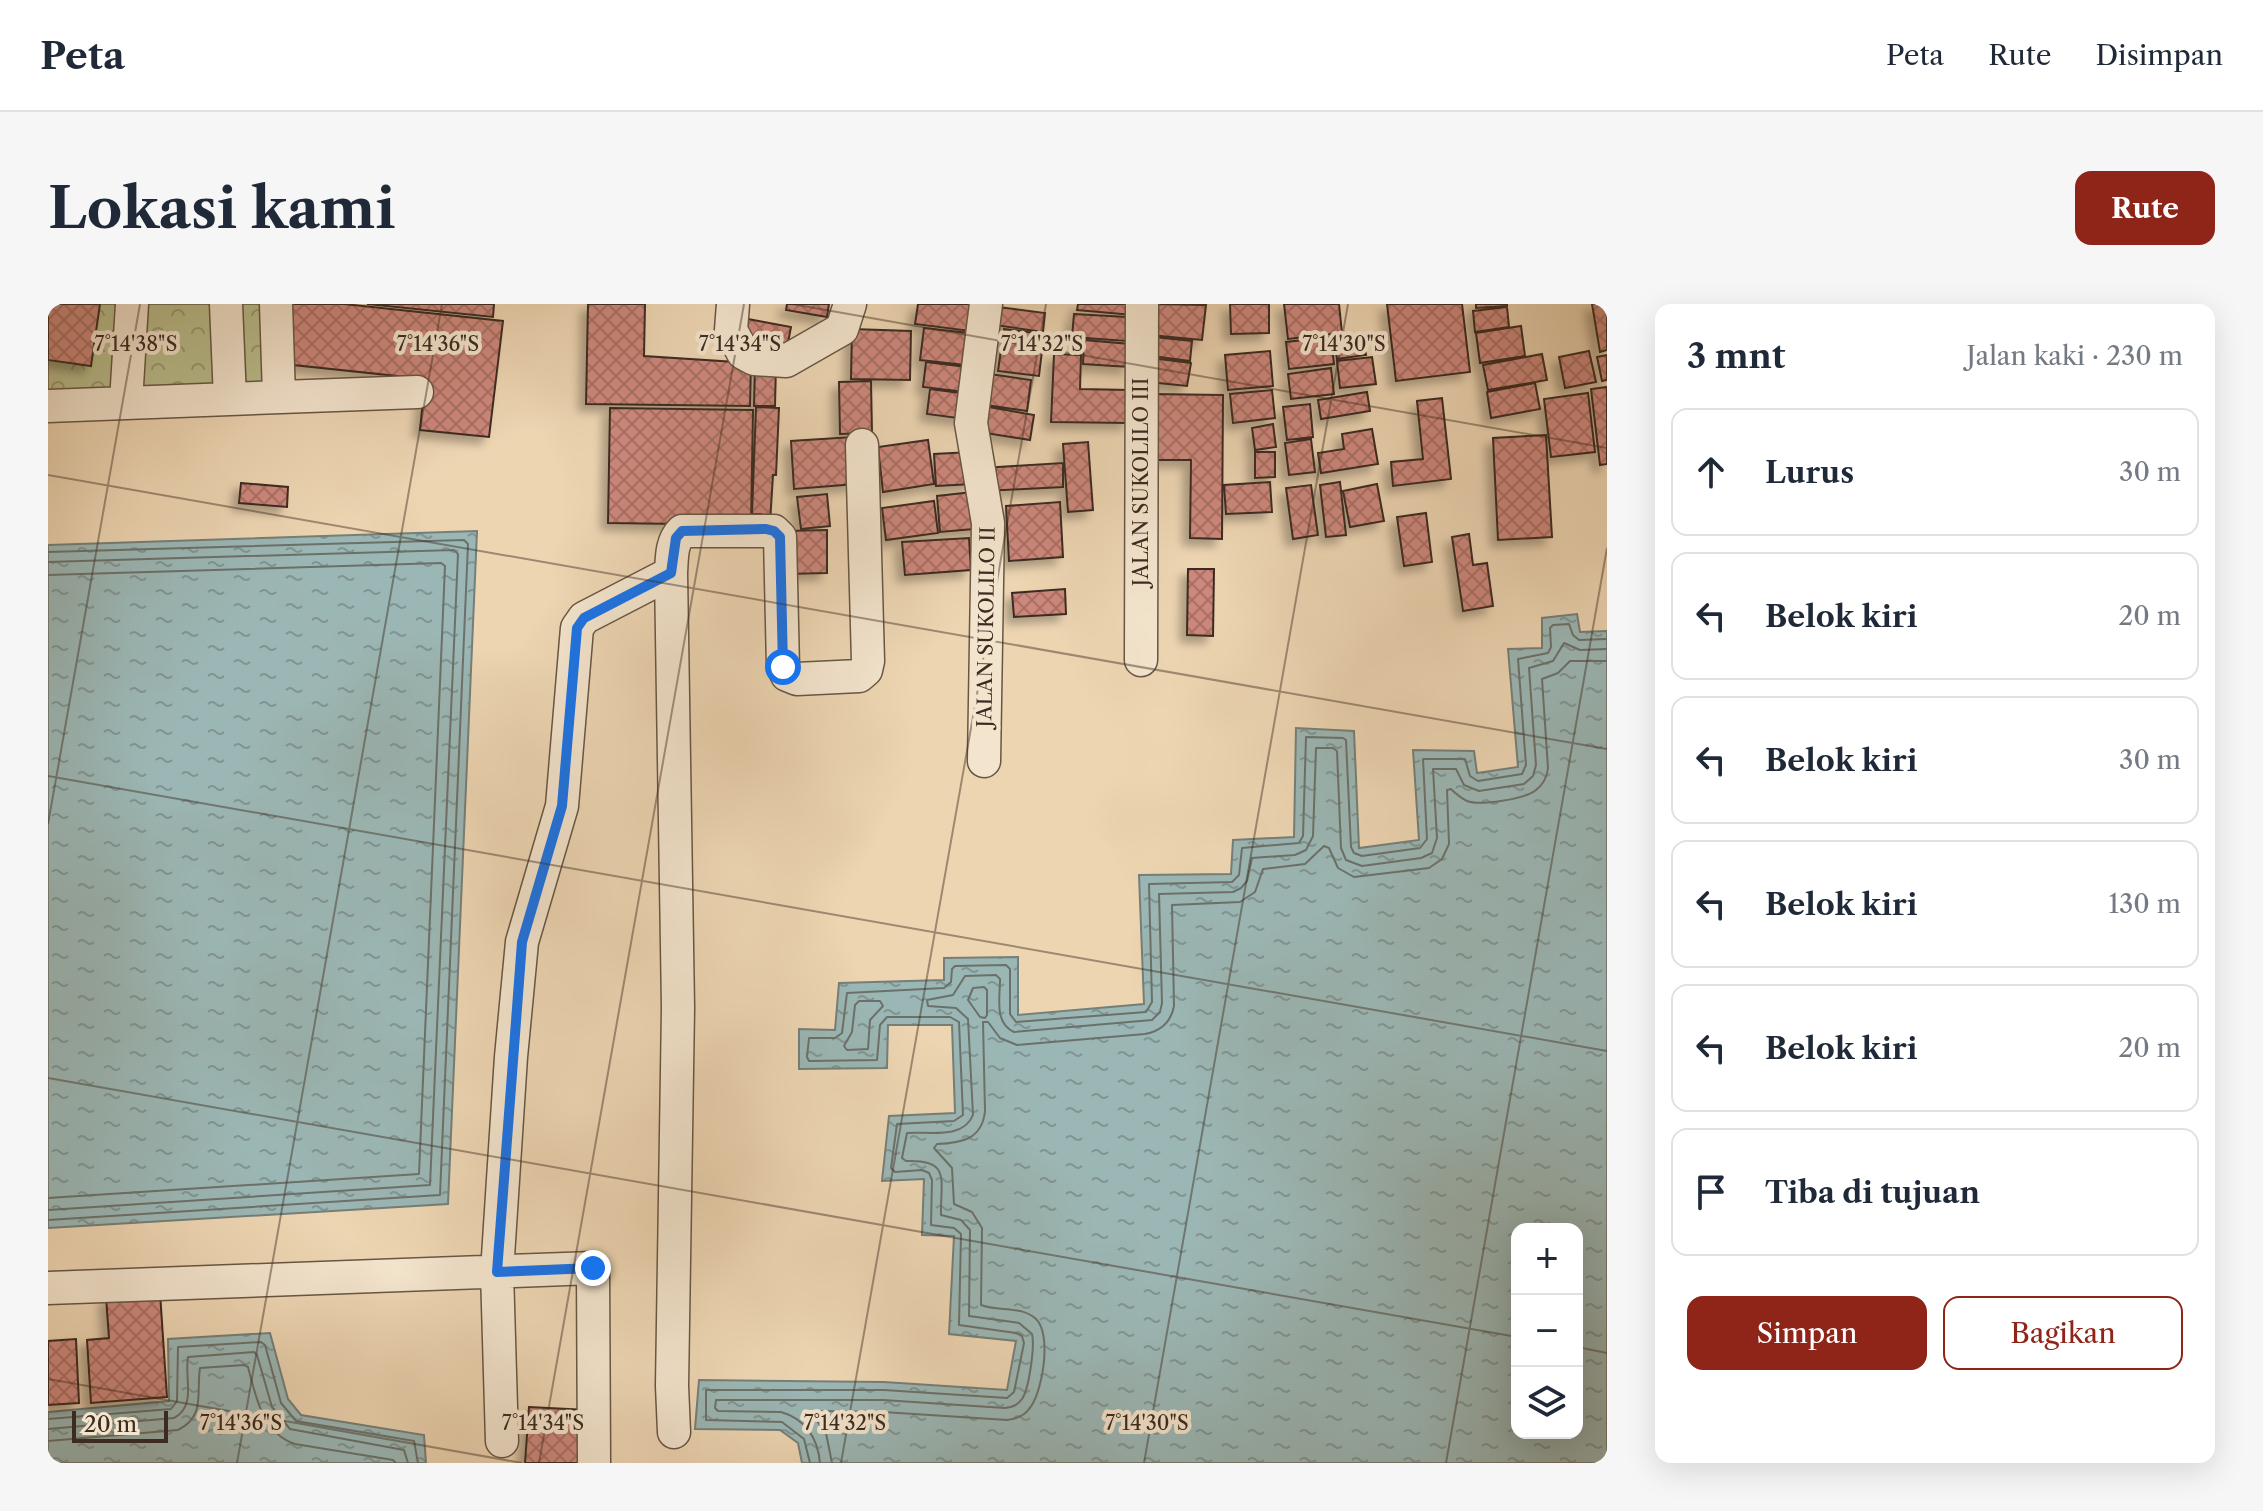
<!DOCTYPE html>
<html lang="id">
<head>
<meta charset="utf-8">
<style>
  :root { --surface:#fff; --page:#f6f6f7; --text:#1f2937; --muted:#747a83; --line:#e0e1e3; --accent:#8f2418 }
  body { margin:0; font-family:"Libre Caslon Text",serif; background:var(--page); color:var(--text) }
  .controls { position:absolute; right:24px; bottom:24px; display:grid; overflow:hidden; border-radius:16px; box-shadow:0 8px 32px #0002 }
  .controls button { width:72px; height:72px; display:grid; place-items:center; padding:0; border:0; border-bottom:2px solid var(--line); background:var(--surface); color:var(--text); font:40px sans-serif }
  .scale { position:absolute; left:24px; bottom:20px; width:96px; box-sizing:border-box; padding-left:8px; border:4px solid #3b2b20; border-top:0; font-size:22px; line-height:28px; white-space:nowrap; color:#3b2b20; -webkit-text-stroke:6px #f3e4cd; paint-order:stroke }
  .stop { position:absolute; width:24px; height:24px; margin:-18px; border:6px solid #1a73e8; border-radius:50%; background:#fff }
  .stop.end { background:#1a73e8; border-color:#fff; box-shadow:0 2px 8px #0008 }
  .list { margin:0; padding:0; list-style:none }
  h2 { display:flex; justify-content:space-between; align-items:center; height:104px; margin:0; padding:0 32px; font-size:34px }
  h2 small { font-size:26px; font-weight:400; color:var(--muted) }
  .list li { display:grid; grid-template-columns:52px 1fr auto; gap:24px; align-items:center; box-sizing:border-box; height:128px; margin:0 16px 16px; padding:0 16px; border:2px solid var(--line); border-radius:16px }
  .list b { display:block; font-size:30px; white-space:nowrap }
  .list em { font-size:26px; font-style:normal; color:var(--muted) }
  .actions { display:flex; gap:16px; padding:24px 32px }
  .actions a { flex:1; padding:18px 0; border:2px solid var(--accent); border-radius:16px; text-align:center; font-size:28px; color:var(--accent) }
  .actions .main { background:var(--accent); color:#fff }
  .icon { flex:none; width:44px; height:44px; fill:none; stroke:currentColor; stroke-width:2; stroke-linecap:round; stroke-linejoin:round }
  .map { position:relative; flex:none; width:1559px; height:1159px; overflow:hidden; border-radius:16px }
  header { display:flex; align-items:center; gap:48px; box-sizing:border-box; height:112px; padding:0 40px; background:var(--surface); border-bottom:2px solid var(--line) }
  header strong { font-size:38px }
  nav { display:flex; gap:44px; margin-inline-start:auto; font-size:28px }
  .intro { display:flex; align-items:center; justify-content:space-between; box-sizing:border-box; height:192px; padding:0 48px }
  h1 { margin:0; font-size:56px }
  .button { padding:20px 36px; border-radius:16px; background:var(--accent); color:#fff; font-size:28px; font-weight:700 }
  main { display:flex; gap:48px; padding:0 48px }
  aside { flex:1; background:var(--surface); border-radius:16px; box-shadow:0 8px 32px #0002 }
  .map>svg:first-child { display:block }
</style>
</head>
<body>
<header>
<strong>Peta</strong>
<nav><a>Peta</a><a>Rute</a><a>Disimpan</a></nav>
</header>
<div class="intro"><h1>Lokasi kami</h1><a class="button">Rute</a></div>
<main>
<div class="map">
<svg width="1559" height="1159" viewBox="0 0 1559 1159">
  <defs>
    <pattern id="park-crowns" width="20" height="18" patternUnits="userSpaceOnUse" patternTransform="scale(2)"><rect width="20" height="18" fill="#b9bd8c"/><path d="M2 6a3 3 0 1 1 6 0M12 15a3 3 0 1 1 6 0" fill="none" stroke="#989a72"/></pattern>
    <pattern id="water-ripples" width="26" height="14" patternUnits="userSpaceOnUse" patternTransform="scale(2)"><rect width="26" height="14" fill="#9bb7b5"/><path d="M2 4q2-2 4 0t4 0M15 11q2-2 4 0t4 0" fill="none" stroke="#809593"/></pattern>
    <pattern id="building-cross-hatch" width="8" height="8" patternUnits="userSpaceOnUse" patternTransform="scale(2)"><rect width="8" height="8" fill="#cd877b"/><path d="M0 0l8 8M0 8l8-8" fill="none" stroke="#a86f64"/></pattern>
    <filter id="shadow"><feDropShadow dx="-7" dy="7" stdDeviation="4" flood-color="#0004"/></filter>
  </defs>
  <rect width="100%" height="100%" fill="#edd5b2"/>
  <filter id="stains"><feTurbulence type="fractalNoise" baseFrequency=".0025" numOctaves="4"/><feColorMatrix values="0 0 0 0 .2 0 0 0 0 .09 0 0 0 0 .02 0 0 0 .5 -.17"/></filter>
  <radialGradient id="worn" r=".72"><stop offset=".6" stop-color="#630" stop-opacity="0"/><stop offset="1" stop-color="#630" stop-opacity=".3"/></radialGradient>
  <path fill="url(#park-crowns)" stroke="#7a7456" stroke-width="2" d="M0,0H228L231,92L0,102Z"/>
  <path fill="url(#water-ripples)" stroke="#757f79" stroke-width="2" fill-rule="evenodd" d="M429,227L400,900L0,924V241Z
    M1529,310L1532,328L1559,327V1159H754L750,1139L732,1126L647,1125L651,1076L836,1078L959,1086L968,1037L901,1030L906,932L874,931L876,875L834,877L841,812L907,809L904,721H840L839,764L751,765V725L787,726L791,679L896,676V654L970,653V711L1096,700L1091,571L1183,570L1185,536L1246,533L1248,424L1306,427L1311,544L1371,536L1365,446L1426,447L1429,469L1470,463L1460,345L1494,344V314ZM1469,925H1529V1129H1469Z
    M222,1029L240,1095L253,1111L376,1131L378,1159H0V1108L121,1097L120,1035Z"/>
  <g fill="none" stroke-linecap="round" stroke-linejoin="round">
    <path stroke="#6b716a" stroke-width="2" d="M0,248L416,236L420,240L392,891L0,916
      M0,258L406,246L410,250L382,881L0,906
      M0,271L393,259L397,262L371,870L0,894
      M925,684L936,683L939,686V711L937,714L932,713L920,696Z
      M811,697H832L835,702L822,716L820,745L799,746L796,742L804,728L807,701Z
      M0,1115L123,1105L129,1097L130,1043L213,1038L217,1041L233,1099L248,1117L366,1137L370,1159
      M0,1125L126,1114C149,1102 136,1073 140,1053L206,1048L209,1051L224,1103L242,1125L356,1146L360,1159
      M0,1137L130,1126C158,1112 148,1089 152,1064L196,1061L200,1063C208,1093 214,1129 247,1140L345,1156L348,1159
      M762,1159L756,1135L734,1118L658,1116V1086H836L959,1094L966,1088L976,1039L974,1032L968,1029L911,1021L913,930L906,924L883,921L884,876L881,869L874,866L847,868L843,864L849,820L906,817L915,811L911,718L902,713H839L832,721L829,756L761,757L759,753L761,734H787L794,729L799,689L896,684L903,678L904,665L907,662L958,661L962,665V710L968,718L1098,708L1104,698L1101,580L1184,578L1191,571L1194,544L1251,539L1255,532L1258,433L1295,434L1298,436L1303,543L1306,549L1314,552L1372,544L1379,535L1375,455H1417L1422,472L1430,477L1474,470L1478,461L1470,355L1500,349L1503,343L1502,324L1505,321L1521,320L1525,331L1531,336L1559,335
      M772,1159C770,1135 758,1115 733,1108L670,1107L667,1104L668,1096H835L957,1104C964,1103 969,1102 974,1095C981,1085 987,1042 984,1030L971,1019L921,1012L922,926L913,916L893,911C892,877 904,855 858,857L854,854L859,829C880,827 915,836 925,811L920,715L908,704L880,702L879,696L905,691L917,672L948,671L952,675C952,694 946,719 966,728L1104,716L1112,708L1114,699L1111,590L1185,588L1193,584L1199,577L1204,554L1247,551L1258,546L1265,532L1268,444H1285L1289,447L1293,544L1298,556L1314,562L1373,554L1384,549L1389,534L1385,465H1408L1416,481L1431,487L1476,480L1485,472L1488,461L1481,364L1505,357L1516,339L1532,346L1559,345
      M784,1159L778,1129L765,1112L768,1107L835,1108L959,1116C968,1115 976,1112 981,1105C995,1089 1004,1030 988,1015C973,1001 950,1008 933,1001L934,924L924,908L906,900L904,864L886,844L889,840C913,839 934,836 937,807L935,718H940L952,734L969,741L1097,730C1113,727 1123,718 1126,702L1124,601L1192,598L1207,588L1215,565L1257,560L1276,542L1281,544L1290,564L1306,573L1381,564L1394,555L1401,540L1399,486L1403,485C1408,490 1413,494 1419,497C1432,502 1477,495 1488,486C1496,480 1499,473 1500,464L1494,375L1510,369L1522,357H1559"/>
  </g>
  <path fill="url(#building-cross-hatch)" stroke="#3b2b20" stroke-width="2" filter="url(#shadow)" d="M0,0H52L43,62L0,56Z
    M242,0H296L455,17L441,133L372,126L377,75L236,60Z
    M319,0H446L445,13Z
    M540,0H597L596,52L703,59L702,102L538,100Z
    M739,0H781L779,13L738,6Z
    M870,0H933L930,28L867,20Z
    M1030,0H1086L1085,11L1029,6Z
    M1106,0L1158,1L1154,36L1102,31Z
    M1182,0H1221V29L1183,30Z
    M1236,0H1291L1294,29L1240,35Z
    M1339,0H1414L1422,68L1348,77Z
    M1428,0H1459V2L1428,4Z
    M1544,0H1559V46L1552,48Z
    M950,3L997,9L995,28L947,21Z
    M1459,3L1461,23L1427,28L1425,7Z
    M1026,10L1079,13L1078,37L1024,33Z
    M700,15L743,23L737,54L695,35Z
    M1473,22L1477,52L1432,59L1428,29Z
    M876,24L930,30L926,62L872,56Z
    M804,25L863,27L862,76L803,75Z
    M956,25L996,30L991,72L950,67Z
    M1106,33L1144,37L1142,57L1104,52Z
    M1283,33L1286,60L1241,65L1238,38Z
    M1315,35L1318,51L1289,55L1286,38Z
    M1036,36L1082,40L1081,63L1035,60Z
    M1222,47L1225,82L1180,86L1177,51Z
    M1541,47L1548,78L1517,84L1511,53Z
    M1006,50L1033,51L1032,85L1082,86L1081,119L1003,118Z
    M1494,50L1499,76L1440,86L1435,61Z
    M1559,51V76L1554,77L1549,53Z
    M1324,53L1328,80L1292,84L1289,57Z
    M1103,54L1143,59L1139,82L1101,78Z
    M878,58L919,63L917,88L875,83Z
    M707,60H728L727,102H706Z
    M1283,64L1286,90L1243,95L1240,70Z
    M935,69L983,76L979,107L931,100Z
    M823,77L824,129L792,130L791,78Z
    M1487,79L1492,105L1443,114L1439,88Z
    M1559,83V160L1552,161L1543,85Z
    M882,85L920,90L917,115L879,110Z
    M1224,86L1227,114L1185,119L1182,90Z
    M1319,88L1322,107L1273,115L1270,96Z
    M1540,89L1547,148L1503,153L1496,95Z
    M1104,90L1175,91L1174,235L1142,234L1143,156H1104Z
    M1394,94L1403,175L1345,182L1343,158L1375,155L1369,97Z
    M1262,100L1265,133L1239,136L1235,103Z
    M935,102L986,111L982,136L931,128Z
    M708,103L731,104L728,171H725L722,219H713V210H704Z
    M562,104L705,106L703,221L560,219Z
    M1225,120L1228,143L1207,146L1204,124Z
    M1324,125L1330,160L1273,169L1270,149L1296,145L1294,130Z
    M1498,131L1504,233L1450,236L1445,134Z
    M805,133L808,180L746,185L743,137Z
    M1263,135L1267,168L1241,171L1237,139Z
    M880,136L886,180L835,188L830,143Z
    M1040,138L1045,206L1020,208L1015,140Z
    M923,148L925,180L888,182L886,150Z
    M1207,148H1227V173L1207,174Z
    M1015,159V183L936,187L935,164Z
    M1222,178L1224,208L1178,210L1176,181Z
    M1292,178L1298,231L1278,233L1272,181Z
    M193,179L240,183L239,203L191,199Z
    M1329,180L1336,217L1302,223L1295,187Z
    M1263,181L1270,231L1245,235L1238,184Z
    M933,187L937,224L892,228L889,192Z
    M779,190L782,222L753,225L749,193Z
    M886,197L890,229L838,236L834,204Z
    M1012,198L1015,253L961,257L958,202Z
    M1378,209L1384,258L1356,262L1349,213Z
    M779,226V269L739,270L738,227Z
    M1421,230L1425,261L1439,259L1445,302L1415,307L1404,233Z
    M921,234L923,266L857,271L854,238Z
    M1140,265H1166L1165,332L1139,331Z
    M1017,285L1018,310L966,313L964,289Z
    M112,989L119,1093L43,1099L39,1036L61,1034L58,993Z
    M28,1035L31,1099L0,1101V1037Z
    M481,1103L539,1106L536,1159H477Z"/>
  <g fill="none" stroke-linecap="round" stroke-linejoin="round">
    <g stroke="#685644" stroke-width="35">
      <path id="minor" d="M228,0L231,92
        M685,0L683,26L695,49L706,55L738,57L794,25L802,0
        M182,95L369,88
        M78,98L84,0
        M0,102L182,95L178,0
        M1093,356L1094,0
        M936,457L940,219L923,119L938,0
        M0,984L545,964L546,1158
        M626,1128L624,1082L630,704L623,269C624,254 623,238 634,227H726L732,233L735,363L739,371L749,375L811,372L818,366L820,357L814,141
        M454,1137L449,968L463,753L474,638L514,502L529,324L536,314L623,269"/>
    </g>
    <use href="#minor" stroke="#f3e4cd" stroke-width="32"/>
  </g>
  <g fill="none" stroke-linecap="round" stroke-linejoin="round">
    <path stroke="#1a73e8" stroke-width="10" d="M545,964L449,968L474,638L514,502L529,324L536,314L623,269L628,234L634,227L718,225L726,227L732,233L735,363"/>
  </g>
  <path fill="none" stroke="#3b2b20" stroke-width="2" stroke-opacity="0.45" d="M744,0L1559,144M0,171L1559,445M0,472L1559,747M0,520L92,0M0,774L1469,1033M1529,1043L1559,1049M0,1075L474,1159M189,1159L394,0M491,1159L696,0M793,1159L998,0M1096,1159L1300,0M1398,1159L1559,244"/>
  <g text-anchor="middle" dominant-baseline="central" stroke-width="8" stroke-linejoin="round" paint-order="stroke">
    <g font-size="20" fill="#3b2b20" stroke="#f3e4cd">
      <text transform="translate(1093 178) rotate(-90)">JALAN SUKOLILO III</text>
      <text transform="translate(938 323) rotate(-89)">JALAN SUKOLILO II</text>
    </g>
  </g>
  <g font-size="20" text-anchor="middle" fill="#3b2b20" stroke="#f3e4cd" stroke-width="8" stroke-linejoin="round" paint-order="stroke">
    <text x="88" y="47">7°14'38"S</text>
    <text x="390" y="47">7°14'36"S</text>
    <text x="692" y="47">7°14'34"S</text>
    <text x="994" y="47">7°14'32"S</text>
    <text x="1296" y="47">7°14'30"S</text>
    <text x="193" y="1126">7°14'36"S</text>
    <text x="495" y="1126">7°14'34"S</text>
    <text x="797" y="1126">7°14'32"S</text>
    <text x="1099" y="1126">7°14'30"S</text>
  </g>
  <rect width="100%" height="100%" filter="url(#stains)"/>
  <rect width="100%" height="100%" fill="url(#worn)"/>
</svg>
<div class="controls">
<button>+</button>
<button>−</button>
<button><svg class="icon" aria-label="layers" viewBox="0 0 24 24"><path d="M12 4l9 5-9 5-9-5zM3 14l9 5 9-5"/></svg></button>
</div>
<div class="scale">20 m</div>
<div class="stop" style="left:735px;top:363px"></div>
<div class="stop end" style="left:545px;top:964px"></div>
</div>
<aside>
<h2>3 mnt<small>Jalan kaki · 230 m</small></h2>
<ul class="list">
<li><svg class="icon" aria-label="ahead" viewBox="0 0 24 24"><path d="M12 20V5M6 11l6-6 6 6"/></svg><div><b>Lurus</b></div><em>30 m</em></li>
<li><svg class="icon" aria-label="left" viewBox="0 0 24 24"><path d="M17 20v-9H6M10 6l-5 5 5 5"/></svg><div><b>Belok kiri</b></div><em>20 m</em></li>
<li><svg class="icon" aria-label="left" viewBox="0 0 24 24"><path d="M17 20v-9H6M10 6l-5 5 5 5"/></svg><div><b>Belok kiri</b></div><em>30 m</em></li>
<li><svg class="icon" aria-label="left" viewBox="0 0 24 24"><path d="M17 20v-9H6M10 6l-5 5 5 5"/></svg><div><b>Belok kiri</b></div><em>130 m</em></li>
<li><svg class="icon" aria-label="left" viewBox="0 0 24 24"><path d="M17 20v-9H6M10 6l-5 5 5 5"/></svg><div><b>Belok kiri</b></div><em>20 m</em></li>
<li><svg class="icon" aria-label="arrive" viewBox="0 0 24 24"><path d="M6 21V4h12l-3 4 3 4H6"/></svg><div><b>Tiba di tujuan</b></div></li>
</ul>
<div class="actions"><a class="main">Simpan</a><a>Bagikan</a></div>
</aside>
</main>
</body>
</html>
